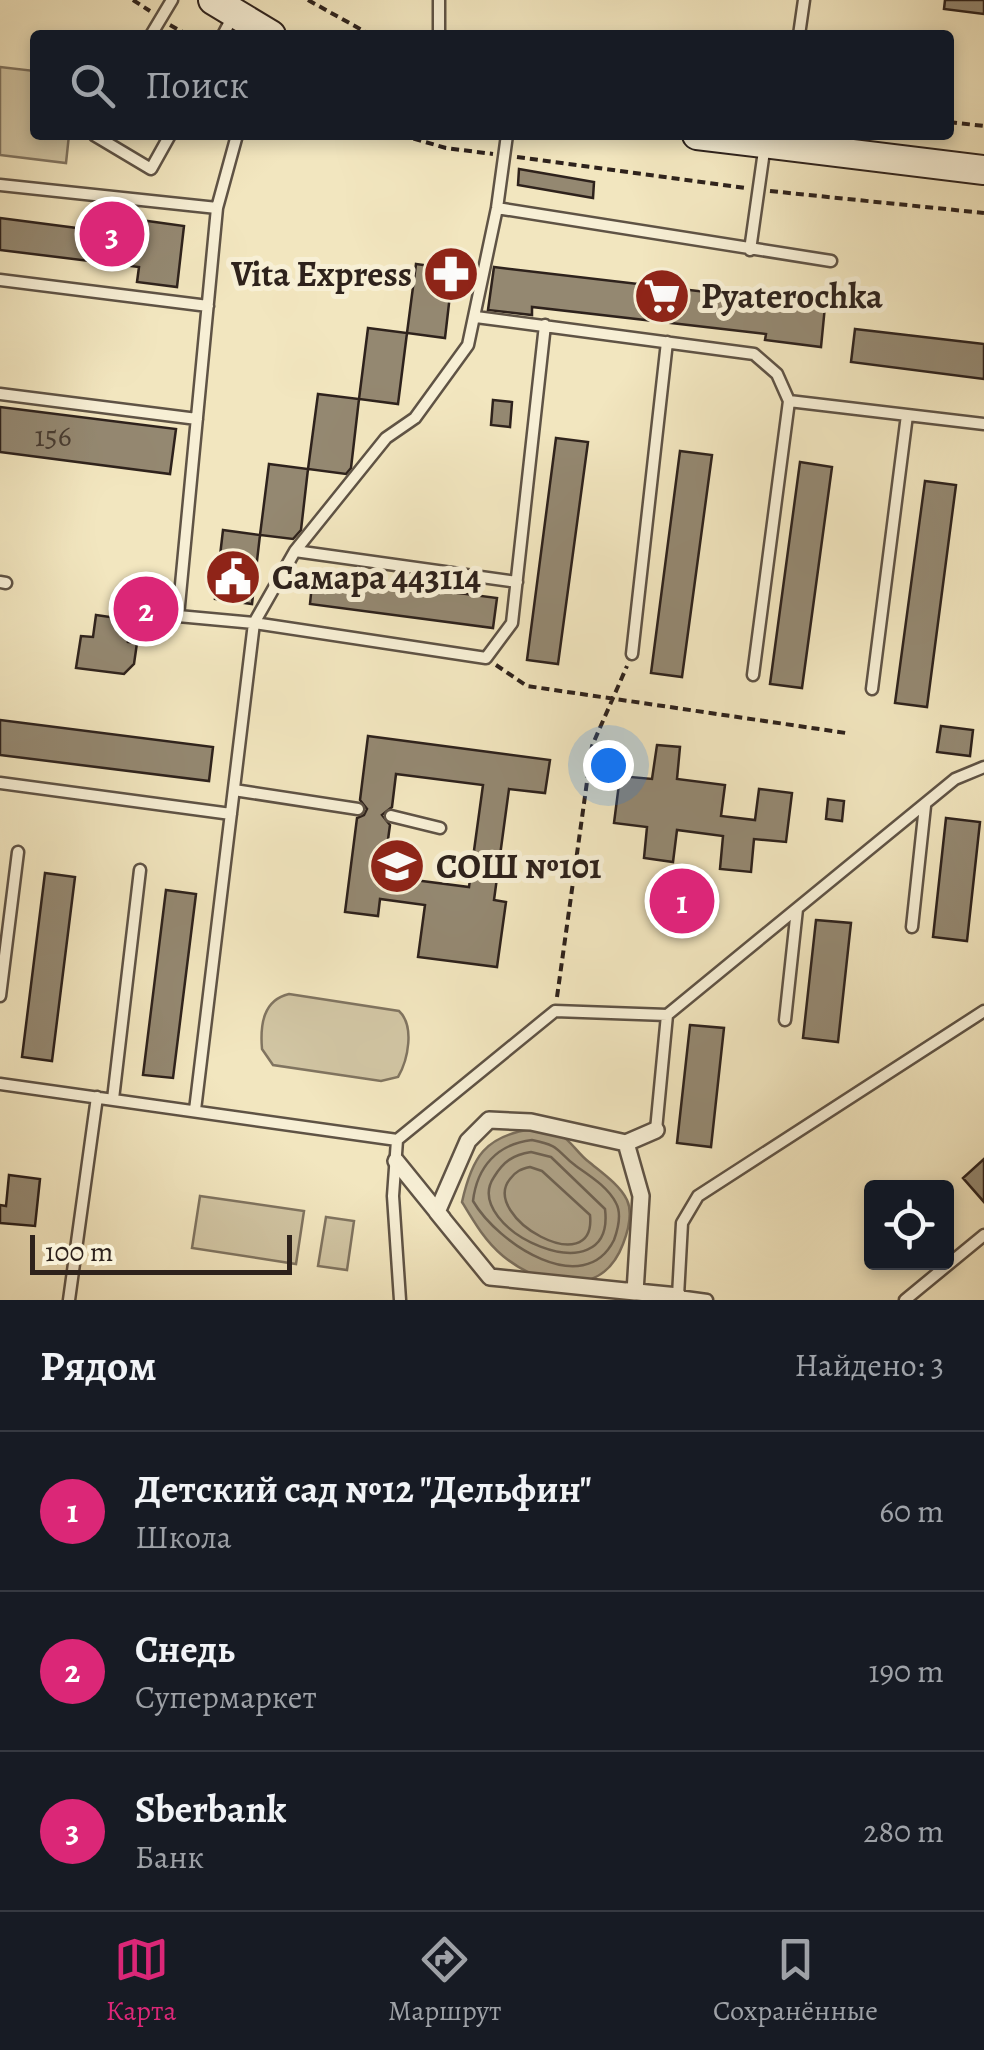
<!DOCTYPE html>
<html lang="ru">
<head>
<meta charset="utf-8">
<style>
  :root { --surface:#171b24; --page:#20242c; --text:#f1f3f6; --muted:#9ea1a6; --line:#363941; --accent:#db2777 }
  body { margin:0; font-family:Alegreya,serif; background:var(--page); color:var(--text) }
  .controls { position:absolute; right:30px; bottom:30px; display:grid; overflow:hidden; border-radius:10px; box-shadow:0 5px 15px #0003 }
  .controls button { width:90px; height:90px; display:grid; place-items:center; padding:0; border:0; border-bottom:2px solid var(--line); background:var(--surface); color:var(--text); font:50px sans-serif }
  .scale { position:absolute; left:30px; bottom:25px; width:262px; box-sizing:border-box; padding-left:10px; border:5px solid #2e221c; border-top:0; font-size:28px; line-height:35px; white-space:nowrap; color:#2e221c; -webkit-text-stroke:8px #f7efd5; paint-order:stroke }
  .you { position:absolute; left:608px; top:765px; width:35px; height:35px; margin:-25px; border:8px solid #fff; border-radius:50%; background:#1a73e8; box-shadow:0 0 0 15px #1a73e833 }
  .badge { display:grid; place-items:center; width:65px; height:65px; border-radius:50%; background:var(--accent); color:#fff; font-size:32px; font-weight:700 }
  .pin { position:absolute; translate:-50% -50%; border:5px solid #fff; box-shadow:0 2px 10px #0006 }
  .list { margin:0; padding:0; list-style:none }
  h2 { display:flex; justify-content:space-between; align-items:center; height:130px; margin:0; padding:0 40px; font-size:42px }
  h2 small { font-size:32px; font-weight:400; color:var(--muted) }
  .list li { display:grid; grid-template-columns:65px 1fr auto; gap:30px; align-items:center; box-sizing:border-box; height:160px; padding:0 40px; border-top:2px solid var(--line) }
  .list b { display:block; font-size:38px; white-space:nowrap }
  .list p { margin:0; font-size:32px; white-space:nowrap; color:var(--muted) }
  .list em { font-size:32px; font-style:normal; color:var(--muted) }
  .icon { flex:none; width:55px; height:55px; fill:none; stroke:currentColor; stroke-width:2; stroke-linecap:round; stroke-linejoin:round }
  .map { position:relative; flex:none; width:984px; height:1300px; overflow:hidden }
  .search { position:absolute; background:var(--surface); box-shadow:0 5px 15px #0003; left:30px; right:30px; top:30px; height:110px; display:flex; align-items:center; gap:25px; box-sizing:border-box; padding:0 35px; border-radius:10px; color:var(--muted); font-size:38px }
  .sheet { height:610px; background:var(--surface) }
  nav { display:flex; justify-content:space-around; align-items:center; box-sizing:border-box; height:140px; border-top:2px solid var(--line); background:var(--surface); font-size:28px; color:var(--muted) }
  nav a { display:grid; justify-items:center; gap:5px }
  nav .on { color:var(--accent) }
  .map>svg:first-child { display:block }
</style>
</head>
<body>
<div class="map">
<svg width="984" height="1300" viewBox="0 0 984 1300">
  <rect width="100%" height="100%" fill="#f2e6bf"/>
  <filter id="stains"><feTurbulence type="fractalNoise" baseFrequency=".002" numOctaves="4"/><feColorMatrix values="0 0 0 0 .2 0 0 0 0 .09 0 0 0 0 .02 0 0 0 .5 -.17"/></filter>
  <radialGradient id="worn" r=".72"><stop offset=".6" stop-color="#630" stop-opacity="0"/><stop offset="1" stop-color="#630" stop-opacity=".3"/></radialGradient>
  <path fill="#d1c5a3" stroke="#807460" stroke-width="2.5" d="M0,67L35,71V135H69L66,163L0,155Z
    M289,994L399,1011C415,1026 408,1060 398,1077L381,1081L273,1065L262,1049C260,1025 263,1000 289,994Z
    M200,1196L304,1211L296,1264L192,1248Z
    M326,1217L354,1221L347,1270L318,1266Z"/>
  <path fill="#afa388" stroke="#7b6f5d" stroke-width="2.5" d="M532,1129C540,1131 554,1132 562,1136C571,1141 579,1155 589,1162C601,1172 620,1185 627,1200C633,1213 628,1231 623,1244C602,1300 542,1288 503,1256C485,1241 474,1222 462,1202C472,1157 485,1136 532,1129Z"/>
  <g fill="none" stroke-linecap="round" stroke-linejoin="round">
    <path stroke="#6e6252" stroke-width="2.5" d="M532,1140C562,1146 555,1150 576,1166C590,1176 608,1187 616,1203C622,1214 618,1229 614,1240C584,1300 498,1244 473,1201C477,1167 497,1144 532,1140Z
      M531,1152L551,1157L605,1209C616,1300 459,1229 494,1177C504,1161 513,1155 531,1152Z
      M530,1167L542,1171L590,1215C597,1283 479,1217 510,1179C516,1171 521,1169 530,1167Z"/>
  </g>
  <path fill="#948871" stroke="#2e221c" stroke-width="2.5" fill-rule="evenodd" d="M945,0H984V14L944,9Z
    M519,169L594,182L593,198L518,185Z
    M0,218L131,235L133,219L184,226L177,287L137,282L139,267L0,250Z
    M416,264L453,269L445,338L407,333Z
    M494,267L825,306L821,347L765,340L766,334L532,307V315L488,310Z
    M368,328L407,333L398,404L359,399Z
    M855,329L984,344V379L851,362Z
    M318,394L359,399L351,468L346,474L308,469Z
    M493,400L512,402L510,427L491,425Z
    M0,407L176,429L170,474L0,452Z
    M556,438L588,442L558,664L527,660Z
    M680,451L712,455L682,677L651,673Z
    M800,462L832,467L802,688L770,684Z
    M269,464L308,469L301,530L293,539L260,535Z
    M925,481L956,485L927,707L895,703Z
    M223,530L260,535L252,604L215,599Z
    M313,574L497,598L493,628L310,604Z
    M96,615L131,620L128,642L137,643L134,664L124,674L76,668L81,636L93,637Z
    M0,720L213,747L209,781L0,755Z
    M941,726L973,730L970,756L937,752Z
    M368,736L550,760L545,793L509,789L494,900L506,902L497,967L418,957L425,905L380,899L378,916L345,912L357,818L364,815L367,809L360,800ZM396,774L483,785L469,887L383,876L390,825L382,815L392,807Z
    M657,745L680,747L677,779L725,785L721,816L755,820L759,789L792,793L786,842L754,839L751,872L720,869L723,836L677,830L673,862L644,858L647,827L614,823L620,776L652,779Z
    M828,799L844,801L842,821L826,819Z
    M946,818L980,822L967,941L933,937Z
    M45,873L75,877L52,1061L22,1057Z
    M166,890L196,894L173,1078L143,1075Z
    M816,920L851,923L838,1042L803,1038Z
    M690,1025L724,1028L711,1147L677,1143Z
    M984,1159V1202L963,1178Z
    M9,1175L40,1179L35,1226L0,1223V1205L6,1206Z"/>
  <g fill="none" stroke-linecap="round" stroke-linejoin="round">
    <g stroke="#5f5345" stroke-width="15">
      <path id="service" d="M151,35L172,0
        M223,35L234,14
        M439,35V0
        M799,35L804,0
        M94,135L151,169L170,135
        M237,135L217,208L178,616L254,623L486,658L512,623L545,325
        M0,185L217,208
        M497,208L831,261
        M750,250L765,144
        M0,280L208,306
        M476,317L754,354L777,374L789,401L984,424
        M0,394L197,419
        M295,551L517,582
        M0,582L6,583
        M632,654L667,342
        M753,675L789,401
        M872,689L907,415
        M0,783L231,814
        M234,790L358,809
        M391,816L440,828
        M912,927L925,806
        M0,996L18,852
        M785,1020L797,909
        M0,1084L397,1140
        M113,1099L140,870
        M195,1110L254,623L295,551L386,438L415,418L468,345L497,208L507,135
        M656,1130L667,1015
        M69,1300L97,1097
        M400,1300L393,1196L397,1140L555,1011L667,1015L955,779L984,767
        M707,1300L678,1296L682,1223L698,1196L984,1011
        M905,1300L984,1235"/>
    </g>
    <g stroke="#5f5345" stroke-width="20">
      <path id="pedestrian" d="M489,1120L531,1122L626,1143L641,1196L635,1292L490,1277L437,1212L468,1141Z
        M626,1143L656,1130
        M396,1161L443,1219
        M627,1291L678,1296"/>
    </g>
    <g stroke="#2e221c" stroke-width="32">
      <path id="secondary" d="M213,0L271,35
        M697,135L984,170"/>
    </g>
    <path stroke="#2e221c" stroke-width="4" stroke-dasharray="8 5" stroke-linecap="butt" d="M133,0L150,11
      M308,0L371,35
      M170,25L188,35
      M949,122L984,126
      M401,135L446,148L493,154
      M517,157L745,188
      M770,191L984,213
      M496,665L527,686L846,733
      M557,997L592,746L627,666"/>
    <use href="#service" stroke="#f7efd5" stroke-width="10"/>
    <use href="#pedestrian" stroke="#f7efd5" stroke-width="15"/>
    <use href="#secondary" stroke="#f7efd5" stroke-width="28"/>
  </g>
  <defs>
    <g id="pharmacy-disc" transform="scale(2.875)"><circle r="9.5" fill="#8f2418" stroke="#f7efd5"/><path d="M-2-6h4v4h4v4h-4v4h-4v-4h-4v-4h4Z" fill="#fff"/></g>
    <g id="supermarket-disc" transform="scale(2.875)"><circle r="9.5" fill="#8f2418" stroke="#f7efd5"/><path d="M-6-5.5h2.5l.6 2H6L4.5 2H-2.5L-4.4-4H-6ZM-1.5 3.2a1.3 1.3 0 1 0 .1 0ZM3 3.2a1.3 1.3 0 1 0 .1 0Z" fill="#fff"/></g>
    <g id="civic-disc" transform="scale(2.875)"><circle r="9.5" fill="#8f2418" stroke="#f7efd5"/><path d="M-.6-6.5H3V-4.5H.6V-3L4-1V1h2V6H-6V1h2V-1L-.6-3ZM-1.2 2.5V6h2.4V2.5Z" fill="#fff"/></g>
    <g id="school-disc" transform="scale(2.875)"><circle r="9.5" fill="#8f2418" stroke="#f7efd5"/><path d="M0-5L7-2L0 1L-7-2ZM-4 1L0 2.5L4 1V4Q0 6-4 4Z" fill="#fff"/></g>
  </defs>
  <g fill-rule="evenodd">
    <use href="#pharmacy-disc" x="451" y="274"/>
    <use href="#supermarket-disc" x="662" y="296"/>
    <use href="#civic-disc" x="233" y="577"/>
    <use href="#school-disc" x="397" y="866"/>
  </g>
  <g text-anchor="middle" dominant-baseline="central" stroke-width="10" stroke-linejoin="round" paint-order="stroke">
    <g font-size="30" fill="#483c31">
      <text x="53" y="436">156</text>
    </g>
    <g font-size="35" font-weight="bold" fill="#2e221c" stroke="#f7efd5" text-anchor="start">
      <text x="412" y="274" text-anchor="end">Vita Express</text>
      <text x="701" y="296">Pyaterochka</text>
      <text x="272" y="577">Самара 443114</text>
      <text x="436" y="866">СОШ №101</text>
    </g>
  </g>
  <rect width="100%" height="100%" filter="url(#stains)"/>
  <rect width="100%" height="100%" fill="url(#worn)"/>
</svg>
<div class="controls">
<button><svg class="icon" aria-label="locate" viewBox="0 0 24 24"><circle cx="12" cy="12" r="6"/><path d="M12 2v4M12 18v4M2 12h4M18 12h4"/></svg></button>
</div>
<div class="scale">100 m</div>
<div class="you"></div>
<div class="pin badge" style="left:682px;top:901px">1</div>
<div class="pin badge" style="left:146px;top:609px">2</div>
<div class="pin badge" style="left:112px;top:234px">3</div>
<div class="search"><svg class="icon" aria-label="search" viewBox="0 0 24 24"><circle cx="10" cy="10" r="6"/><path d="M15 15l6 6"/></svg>Поиск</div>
</div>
<section class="sheet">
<h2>Рядом<small>Найдено: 3</small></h2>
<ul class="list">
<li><span class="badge">1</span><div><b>Детский сад №12 &quot;Дельфин&quot;</b><p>Школа</p></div><em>60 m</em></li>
<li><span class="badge">2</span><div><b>Снедь</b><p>Супермаркет</p></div><em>190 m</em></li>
<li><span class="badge">3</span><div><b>Sberbank</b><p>Банк</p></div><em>280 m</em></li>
</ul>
</section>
<nav>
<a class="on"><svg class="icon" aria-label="map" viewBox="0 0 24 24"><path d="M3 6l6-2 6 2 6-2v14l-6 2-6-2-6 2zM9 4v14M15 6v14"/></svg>Карта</a>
<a><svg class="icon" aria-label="directions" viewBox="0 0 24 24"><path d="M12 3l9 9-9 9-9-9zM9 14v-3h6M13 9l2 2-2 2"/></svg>Маршрут</a>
<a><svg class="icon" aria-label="saved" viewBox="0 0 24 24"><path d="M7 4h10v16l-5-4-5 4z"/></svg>Сохранённые</a>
</nav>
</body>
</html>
